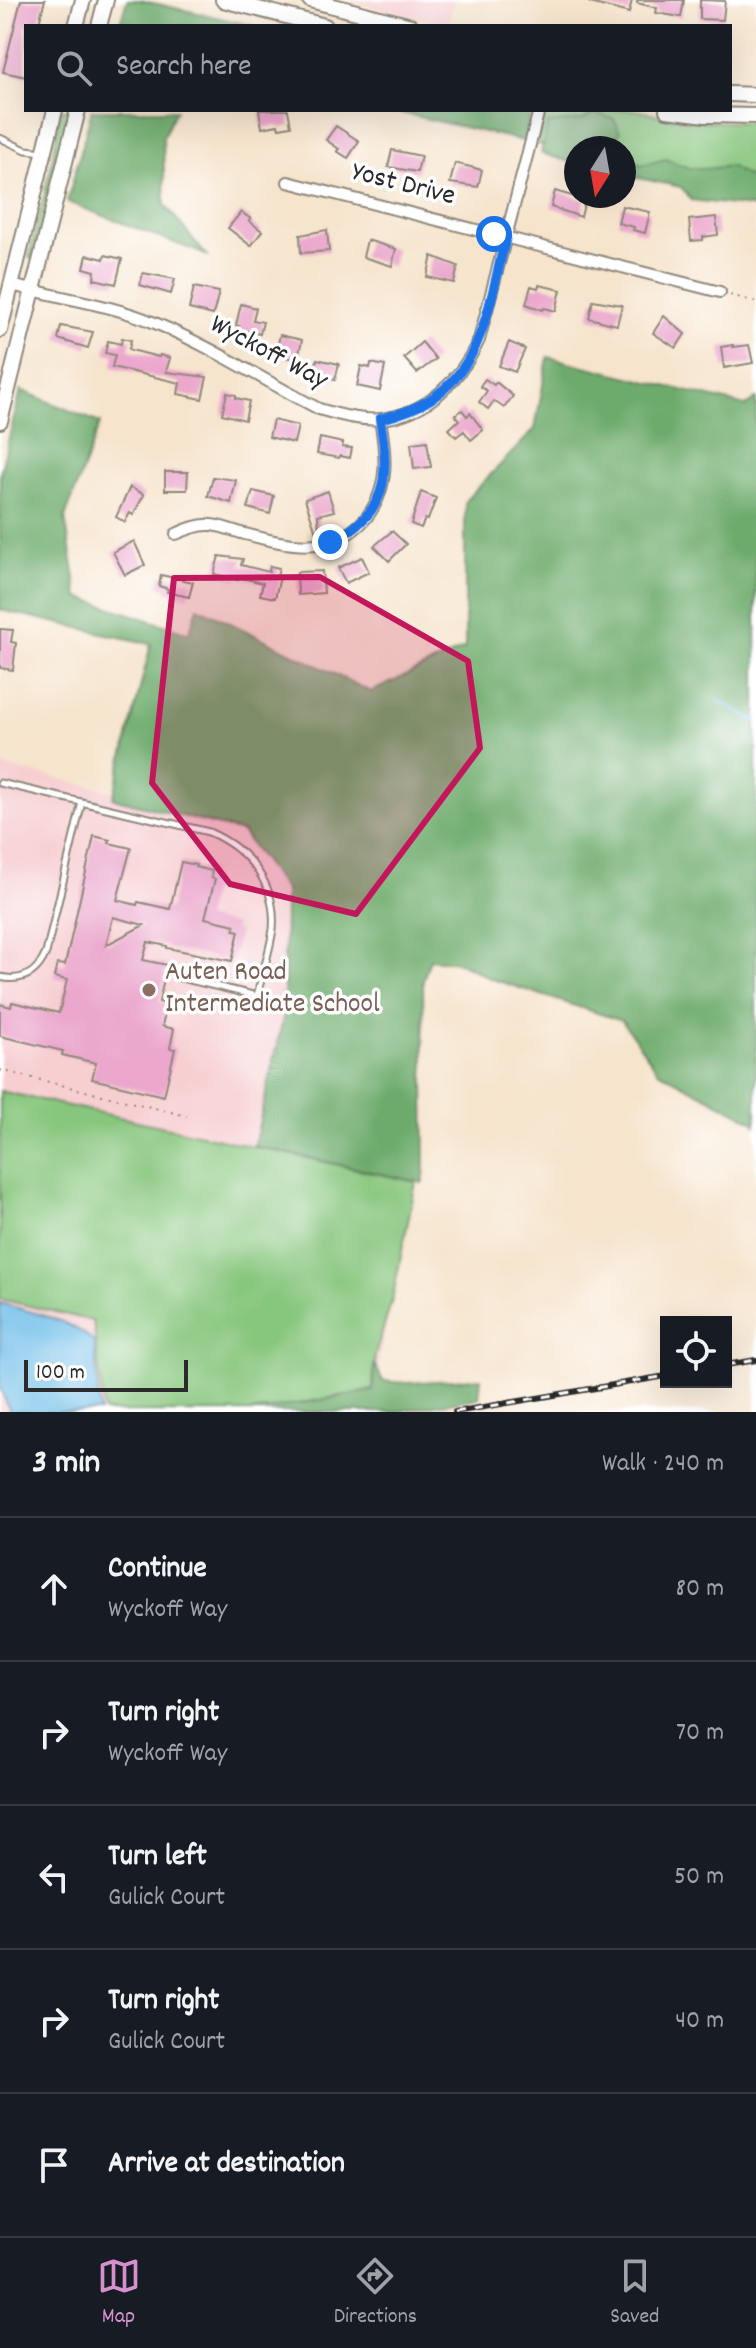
<!DOCTYPE html>
<html lang="en">
<head>
<meta charset="utf-8">
<style>
  :root { --surface:#171b24; --page:#242831; --text:#f1f3f6; --muted:#9ea1a6; --line:#363941; --accent:#d690ce }
  body { margin:0; font-family:Dekko,sans-serif; background:var(--page); color:var(--text) }
  .controls { position:absolute; right:24px; bottom:24px; display:grid; overflow:hidden; border-radius:0px; box-shadow:0 8px 32px #0002 }
  .controls button { width:72px; height:72px; display:grid; place-items:center; padding:0; border:0; border-bottom:2px solid var(--line); background:var(--surface); color:var(--text); font:40px sans-serif }
  .compass { position:absolute; left:564px; top:136px; width:72px; height:72px; border-radius:50%; background:var(--surface); box-shadow:0 8px 32px #0002; rotate:191deg }
  .scale { position:absolute; left:24px; bottom:20px; width:164px; box-sizing:border-box; padding-left:8px; border:4px solid #2b2b2b; border-top:0; font-size:22px; line-height:28px; white-space:nowrap; color:#2b2b2b; -webkit-text-stroke:6px #fff; paint-order:stroke }
  .stop { position:absolute; width:24px; height:24px; margin:-18px; border:6px solid #1a73e8; border-radius:50%; background:#fff }
  .stop.end { background:#1a73e8; border-color:#fff; box-shadow:0 2px 8px #0008 }
  .list { margin:0; padding:0; list-style:none }
  h2 { display:flex; justify-content:space-between; align-items:center; height:104px; margin:0; padding:0 32px; font-size:34px }
  h2 small { font-size:26px; font-weight:400; color:var(--muted) }
  .list li { display:grid; grid-template-columns:52px 1fr auto; gap:24px; align-items:center; box-sizing:border-box; height:144px; padding:0 32px; border-top:2px solid var(--line) }
  .list b { display:block; font-size:30px; white-space:nowrap }
  .list p { margin:0; font-size:26px; white-space:nowrap; color:var(--muted) }
  .list em { font-size:26px; font-style:normal; color:var(--muted) }
  .icon { flex:none; width:44px; height:44px; fill:none; stroke:currentColor; stroke-width:2; stroke-linecap:round; stroke-linejoin:round }
  .map { position:relative; flex:none; width:756px; height:1412px; overflow:hidden }
  .search { position:absolute; background:var(--surface); box-shadow:0 8px 32px #0002; left:24px; right:24px; top:24px; height:88px; display:flex; align-items:center; gap:20px; box-sizing:border-box; padding:0 28px; border-radius:0px; color:var(--muted); font-size:30px }
  .sheet { height:824px; background:var(--surface) }
  nav { display:flex; justify-content:space-around; align-items:center; box-sizing:border-box; height:112px; border-top:2px solid var(--line); background:var(--surface); font-size:22px; color:var(--muted) }
  nav a { display:grid; justify-items:center; gap:4px }
  nav .on { color:var(--accent) }
  .map>svg:first-child { display:block }
</style>
</head>
<body>
<div class="map">
<svg width="756" height="1412" viewBox="0 0 756 1412">
  <rect width="100%" height="100%" fill="#fff"/>
  <filter id="ink" filterUnits="userSpaceOnUse"><feTurbulence type="fractalNoise" baseFrequency=".0125" numOctaves="2"/><feDisplacementMap in="SourceGraphic" scale="16" xChannelSelector="R" yChannelSelector="G"/><feConvolveMatrix kernelMatrix="1 2 1 2 8 2 1 2 1" color-interpolation-filters="sRGB"/></filter>
  <filter id="wash" filterUnits="userSpaceOnUse"><feTurbulence type="fractalNoise" baseFrequency=".006" numOctaves="4" result="noise"/><feDisplacementMap in="SourceGraphic" scale="32" xChannelSelector="R" yChannelSelector="G"/><feGaussianBlur stdDeviation="1.8" result="paint"/><feColorMatrix in="noise" values="0 0 0 0 0 0 0 0 0 0 0 0 0 0 0 0 0 1.4 0 .05"/><feComposite in="paint" operator="in"/></filter>
  <g filter="url(#wash)">
    <rect width="100%" height="100%" fill="#f6e4cc"/>
    <path fill="#f7cfd1" d="M346,0H454L448,26Z
      M0,765L333,842L419,1171L373,1390L252,1412H0Z"/>
    <path fill="#87c67d" stroke="#597854" stroke-width="2" d="M61,110H69L66,130L34,258L31,259L29,257L51,167Z
      M546,110H636L672,118L716,122H756V184L684,171L640,167L624,163V148H576V153L537,144Z
      M0,1091L416,1182L392,1300L375,1355L373,1390L253,1412H104L93,1321L0,1299Z"/>
    <path fill="#6dab6c" stroke="#4c6b4c" stroke-width="2" d="M127,0H140L255,26H119Z
      M92,110H176L163,137L165,205L206,255L67,202Z
      M389,110H531L524,141Z
      M594,113L614,119L620,132L611,148H576V164L541,153L548,124L582,120Z
      M630,159L641,165L666,159L689,168L706,169L730,166L756,182V211L751,207L691,200L681,187L624,175V160Z
      M548,357L746,406L756,399V1125L753,1121L658,1071L622,1021L492,979L458,962L430,959L423,980L425,1169L423,1183L254,1146L284,1014L285,890L242,832L113,798L151,644L0,610V473L21,390L100,423L65,518L78,597L189,633L198,607L371,692L465,648V501L535,429Z
      M374,1363L383,1381L407,1383L481,1378L479,1398L394,1412H253L373,1391Z"/>
    <path fill="#6ebde8" stroke="#4c748a" stroke-width="2" d="M0,1303C32,1313 69,1318 94,1342L100,1412H10L0,1388Z"/>
    <g fill="none" stroke-linecap="round" stroke-linejoin="round">
      <path stroke="#6ebde8" stroke-width="3" d="M719,701L756,721"/>
    </g>
    <g id="blocks">
      <path fill="#eba7cc" fill-rule="evenodd" d="M21,0H45L38,26H26V77L3,72Z
        M591,0H632L629,13L590,3Z
        M637,0H684L681,17L656,13L657,8L637,3Z
        M700,0L725,1L723,20L700,19Z
        M259,110H288L291,126L279,128L278,125L262,128Z
        M336,126L359,141L348,158L337,151L339,149L326,140Z
        M392,150L421,156L417,172L388,167Z
        M455,163L482,170L478,187L450,183Z
        M555,191L585,200L581,217L551,207Z
        M622,206L650,212L645,233L633,230L634,227L618,223Z
        M241,212L251,219L249,221L262,231L251,246L228,228Z
        M716,217L718,235L703,237V240L691,241L689,220Z
        M327,230L329,251L301,253L300,235Z
        M367,240L396,249L392,266L363,257Z
        M87,255L104,259L105,255L122,259L116,284L94,279L95,271L84,268Z
        M432,256L458,266L454,283L427,277Z
        M143,273L175,279L171,294L140,285Z
        M539,285L561,290L556,311L544,308L543,310L526,304L531,286L538,288Z
        M194,287L219,292L213,315L189,309Z
        M593,300L622,305L617,325L589,318Z
        M241,304L256,308L253,320L263,322L260,334L247,331L246,337L237,335L239,326L236,325Z
        M664,316L685,334L676,348L653,333Z
        M61,326L93,332L88,348L58,339Z
        M280,335L302,340L298,359L275,356Z
        M122,338L131,340L129,349L131,350L159,357L160,355L170,358L166,372L207,377L202,399L178,394L180,383L112,367L115,355L105,353L108,341L121,344Z
        M422,342L436,359L417,373L404,358Z
        M509,342L525,349L515,372L499,366Z
        M733,345V347L749,345L753,363L724,368L721,347Z
        M317,359L339,364L335,380L314,375Z
        M371,363L385,366L380,391L357,386L361,366L370,368Z
        M485,379L494,385L496,382L513,396L504,408L494,401L488,409L479,402L487,391L480,386Z
        M227,393L236,395V398L249,401L245,420L222,414Z
        M462,410L467,416L470,413L483,430L471,440L464,431L456,437L449,429L459,420L455,415Z
        M273,420L298,426L294,443L269,437Z
        M320,438L343,443L342,447L352,448L350,458L340,456L339,458L317,454Z
        M427,441L431,467L414,469L411,443Z
        M165,472H188L187,490H165Z
        M213,477L236,480L231,503L208,496Z
        M130,487L144,495L133,515L130,513L125,522L116,517Z
        M253,491L274,496L270,514L248,508Z
        M328,491L334,511L318,515L319,531L316,532L305,499Z
        M421,492L436,498L428,520L425,519L421,528L411,524Z
        M392,531L406,544L389,561L374,546Z
        M134,541L145,565L125,575L113,552Z
        M219,556L243,559L241,565L269,572L270,566L279,568L277,576L280,577L275,598L260,595L263,583L238,577V580L214,574Z
        M362,557L369,572L346,583L338,568Z
        M322,571L324,593L298,595L297,572Z
        M161,575L193,582L189,597L167,592L168,589L159,586Z
        M0,629L13,630L11,642L16,643L13,670L0,668Z
        M94,836L110,840L109,843L131,848L117,900L137,905L138,902L170,909L181,862L196,865L195,867L212,871L211,878L215,879L205,918L235,925L234,930L239,931L232,961L167,948V946L148,942L143,960L167,965L159,1002L167,1004L162,1026L174,1029L170,1048L175,1049L164,1096L92,1079L96,1063L62,1055L63,1051L0,1036V1004L11,1007L12,1002L59,1013L67,980L54,977L57,964L65,965ZM113,917L144,925L106,945Z"/>
    </g>
  </g>
  <g filter="url(#ink)">
    <use href="#blocks" fill-opacity="0" stroke="#90887c" stroke-width="2"/>
    <g fill="none" stroke-linecap="round" stroke-linejoin="round">
      <g stroke="#90887c" stroke-width="9">
        <path id="lane" d="M0,138L26,150L44,152
          M0,783L209,832C248,849 277,884 273,929C270,951 262,974 257,996L177,977
          M0,977C22,982 37,974 46,953L82,802"/>
      </g>
      <g stroke="#90887c" stroke-width="14">
        <path id="street" d="M288,182L720,292
          M12,285C59,298 110,304 155,323C212,347 265,381 319,409C339,415 361,421 381,419C427,414 460,380 479,340L539,110
          M176,534C187,529 199,524 211,525C221,526 232,530 241,533C284,544 332,558 366,518C390,488 386,454 380,419"/>
      </g>
      <g stroke="#90887c" stroke-width="18">
        <path id="secondary" d="M223,0L325,26
          M310,0L411,26
          M76,26L83,0
          M99,26L106,0
          M730,94L756,95
          M667,110L706,115L756,116
          M0,330L55,110
          M0,421L78,110"/>
      </g>
      <path stroke="#90887c" stroke-width="2" stroke-dasharray="2 6" stroke-linecap="butt" d="M730,295L756,302
        M0,1070L187,1116"/>
      <use href="#lane" stroke="#fff" stroke-width="5"/>
      <use href="#street" stroke="#fff" stroke-width="10"/>
      <use href="#secondary" stroke="#fff" stroke-width="14"/>
      <g stroke="#2b2b2b" stroke-width="6">
        <path id="rail" d="M726,1365L756,1360
          M455,1412L666,1376"/>
      </g>
      <use href="#rail" stroke="#fff" stroke-width="3" stroke-dasharray="9" stroke-linecap="butt"/>
    </g>
  </g>
  <g fill="none" stroke-linecap="round" stroke-linejoin="round" filter="url(#ink)">
    <path stroke="#1a73e8" stroke-width="10" d="M330,542C388,514 390,478 380,419C480,398 485,321 506,237L494,234"/>
  </g>
  <path fill="#c2185b" fill-opacity="0.2" stroke="#c2185b" stroke-width="6" stroke-linejoin="round" d="M320,577L468,661L480,748L356,914L230,884L152,783L174,578Z"/>
  <circle fill="#8d6e63" stroke="#fff" stroke-width="3" cx="149" cy="990" r="8"/>
  <g text-anchor="middle" dominant-baseline="central" stroke-width="7" stroke-linejoin="round" paint-order="stroke">
    <g font-size="28" fill="#2b2b2b" stroke="#fff">
      <text transform="translate(403 186) rotate(14)">Yost Drive</text>
      <text transform="translate(268 354) rotate(28)">Wyckoff Way</text>
    </g>
    <g font-size="28" fill="#785e54" stroke="#fff" text-anchor="start">
      <text x="165" y="974">Auten Road<tspan x="165" dy="32">Intermediate School</tspan></text>
    </g>
  </g>
</svg>
<div class="controls">
<button><svg class="icon" aria-label="locate" viewBox="0 0 24 24"><circle cx="12" cy="12" r="6"/><path d="M12 2v4M12 18v4M2 12h4M18 12h4"/></svg></button>
</div>
<svg class="compass" viewBox="-18 -18 36 36"><path d="M0-13l5 13h-10z" fill="#e53935"/><path d="M0 13l5-13h-10z" fill="#9ea1a6"/></svg>
<div class="scale">100 m</div>
<div class="stop" style="left:494px;top:234px"></div>
<div class="stop end" style="left:330px;top:542px"></div>
<div class="search"><svg class="icon" aria-label="search" viewBox="0 0 24 24"><circle cx="10" cy="10" r="6"/><path d="M15 15l6 6"/></svg>Search here</div>
</div>
<section class="sheet">
<h2>3 min<small>Walk · 240 m</small></h2>
<ul class="list">
<li><svg class="icon" aria-label="ahead" viewBox="0 0 24 24"><path d="M12 20V5M6 11l6-6 6 6"/></svg><div><b>Continue</b><p>Wyckoff Way</p></div><em>80 m</em></li>
<li><svg class="icon" aria-label="right" viewBox="0 0 24 24"><path d="M7 20v-9h11M14 6l5 5-5 5"/></svg><div><b>Turn right</b><p>Wyckoff Way</p></div><em>70 m</em></li>
<li><svg class="icon" aria-label="left" viewBox="0 0 24 24"><path d="M17 20v-9H6M10 6l-5 5 5 5"/></svg><div><b>Turn left</b><p>Gulick Court</p></div><em>50 m</em></li>
<li><svg class="icon" aria-label="right" viewBox="0 0 24 24"><path d="M7 20v-9h11M14 6l5 5-5 5"/></svg><div><b>Turn right</b><p>Gulick Court</p></div><em>40 m</em></li>
<li><svg class="icon" aria-label="arrive" viewBox="0 0 24 24"><path d="M6 21V4h12l-3 4 3 4H6"/></svg><div><b>Arrive at destination</b></div></li>
</ul>
</section>
<nav>
<a class="on"><svg class="icon" aria-label="map" viewBox="0 0 24 24"><path d="M3 6l6-2 6 2 6-2v14l-6 2-6-2-6 2zM9 4v14M15 6v14"/></svg>Map</a>
<a><svg class="icon" aria-label="directions" viewBox="0 0 24 24"><path d="M12 3l9 9-9 9-9-9zM9 14v-3h6M13 9l2 2-2 2"/></svg>Directions</a>
<a><svg class="icon" aria-label="saved" viewBox="0 0 24 24"><path d="M7 4h10v16l-5-4-5 4z"/></svg>Saved</a>
</nav>
</body>
</html>
